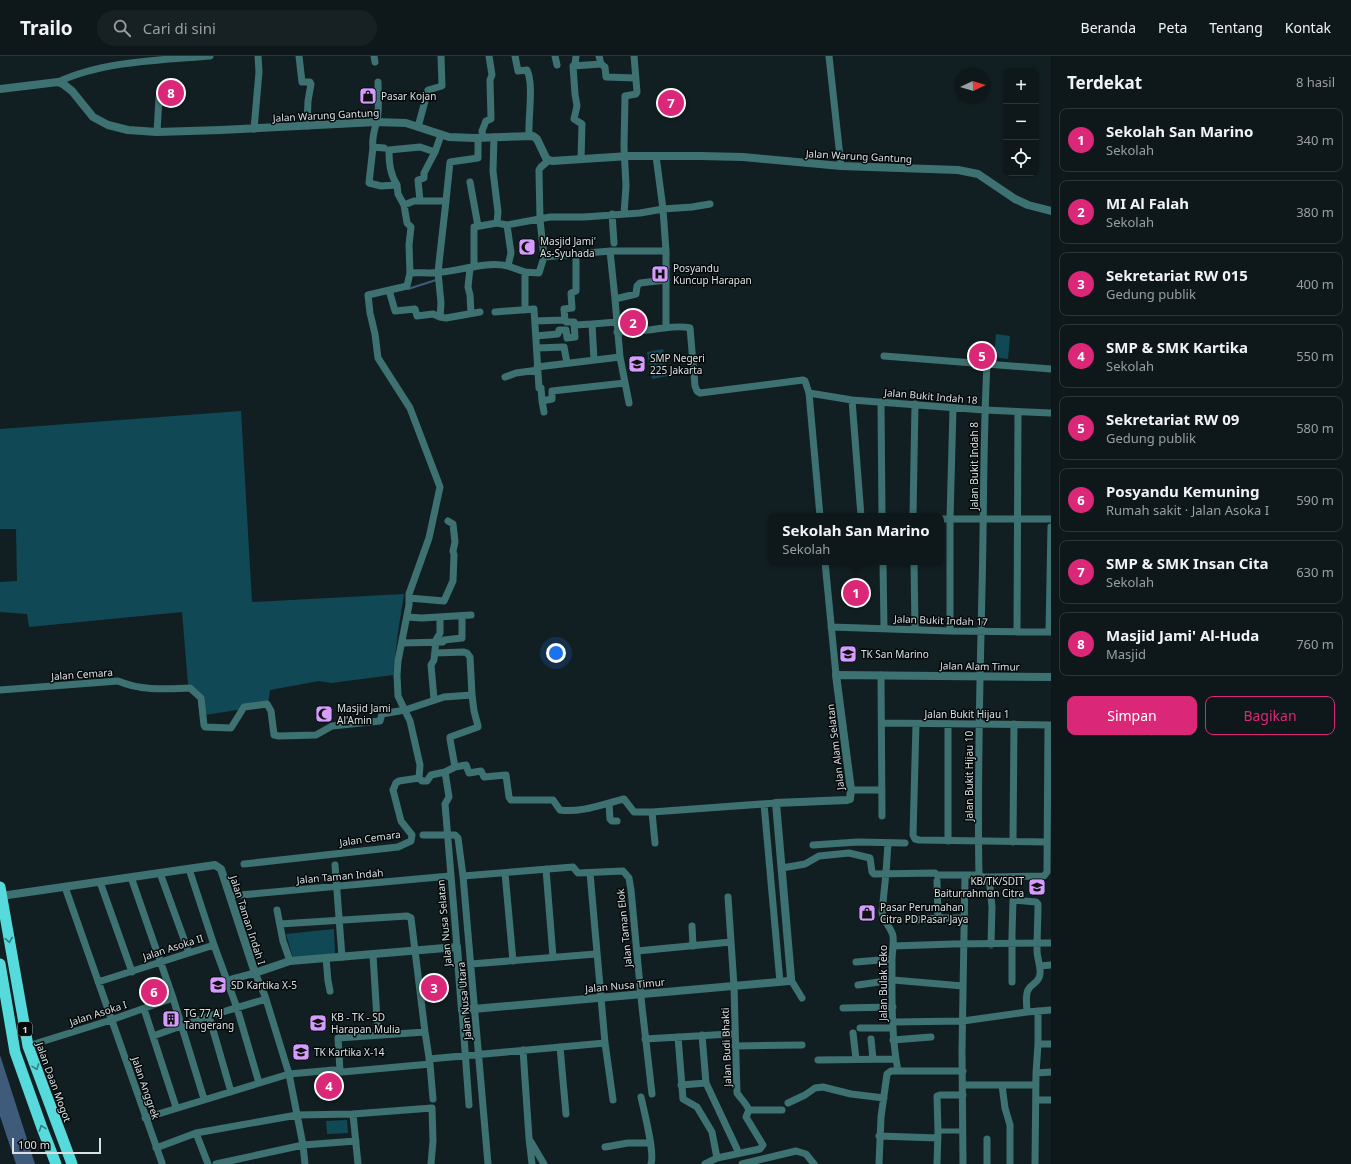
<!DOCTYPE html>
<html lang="id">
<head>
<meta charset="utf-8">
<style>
  :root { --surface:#0e171a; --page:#172023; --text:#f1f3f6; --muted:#9b9fa2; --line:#2e3639; --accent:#db2777 }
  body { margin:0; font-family:"Noto Sans",sans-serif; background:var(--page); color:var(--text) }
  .controls { position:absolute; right:12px; top:12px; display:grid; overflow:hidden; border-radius:8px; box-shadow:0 1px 3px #0004 }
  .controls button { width:36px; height:36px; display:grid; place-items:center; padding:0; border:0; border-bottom:1px solid var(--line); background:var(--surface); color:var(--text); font:20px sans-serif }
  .compass { position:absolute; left:955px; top:12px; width:36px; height:36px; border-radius:50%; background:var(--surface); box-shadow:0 1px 3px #0004; rotate:86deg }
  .scale { position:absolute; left:12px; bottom:10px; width:89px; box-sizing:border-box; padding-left:4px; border:2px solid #d9e1e3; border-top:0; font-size:11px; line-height:14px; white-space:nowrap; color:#d9e1e3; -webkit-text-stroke:3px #040809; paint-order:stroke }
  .you { position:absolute; left:556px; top:597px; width:14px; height:14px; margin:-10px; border:3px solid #fff; border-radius:50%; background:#1a73e8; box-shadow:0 0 0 6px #1a73e833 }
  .badge { display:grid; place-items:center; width:26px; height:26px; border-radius:50%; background:var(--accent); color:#fff; font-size:13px; font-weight:700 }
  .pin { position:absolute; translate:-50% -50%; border:2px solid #fff; box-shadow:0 1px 4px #0006 }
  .popup { position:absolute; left:768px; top:457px; width:176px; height:52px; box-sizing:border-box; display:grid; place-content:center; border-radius:8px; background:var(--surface); filter:drop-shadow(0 1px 3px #0005); font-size:13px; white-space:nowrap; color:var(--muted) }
  .popup b { font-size:15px; color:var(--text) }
  .popup::after { content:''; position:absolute; left:50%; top:100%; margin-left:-8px; border:8px solid transparent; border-top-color:var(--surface) }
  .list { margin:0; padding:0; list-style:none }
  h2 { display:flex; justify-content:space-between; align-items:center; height:52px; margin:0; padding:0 16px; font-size:17px }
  h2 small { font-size:13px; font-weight:400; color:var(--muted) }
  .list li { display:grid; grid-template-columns:26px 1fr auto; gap:12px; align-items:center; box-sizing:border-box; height:64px; margin:0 8px 8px; padding:0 8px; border:1px solid var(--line); border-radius:8px }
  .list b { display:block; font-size:15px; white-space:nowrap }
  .list p { margin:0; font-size:13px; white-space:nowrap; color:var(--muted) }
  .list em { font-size:13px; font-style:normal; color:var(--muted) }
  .actions { display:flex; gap:8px; padding:12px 16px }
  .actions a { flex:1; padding:9px 0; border:1px solid var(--accent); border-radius:8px; text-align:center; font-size:14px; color:var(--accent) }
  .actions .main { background:var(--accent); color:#fff }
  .icon { flex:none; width:22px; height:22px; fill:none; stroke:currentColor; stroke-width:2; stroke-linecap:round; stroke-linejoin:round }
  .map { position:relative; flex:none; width:1051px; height:1108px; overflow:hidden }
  header { display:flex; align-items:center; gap:24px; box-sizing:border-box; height:56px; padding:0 20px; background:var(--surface); border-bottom:1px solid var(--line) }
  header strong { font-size:19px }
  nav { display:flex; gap:22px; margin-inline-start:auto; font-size:14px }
  .search { width:280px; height:36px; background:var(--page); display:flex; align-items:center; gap:10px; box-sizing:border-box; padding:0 14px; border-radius:22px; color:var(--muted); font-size:15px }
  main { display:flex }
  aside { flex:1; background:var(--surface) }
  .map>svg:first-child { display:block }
</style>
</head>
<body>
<header>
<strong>Trailo</strong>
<div class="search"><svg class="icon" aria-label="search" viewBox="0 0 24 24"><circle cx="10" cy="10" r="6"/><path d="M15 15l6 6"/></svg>Cari di sini</div>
<nav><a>Beranda</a><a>Peta</a><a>Tentang</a><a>Kontak</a></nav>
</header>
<main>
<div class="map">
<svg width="1051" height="1108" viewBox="0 0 1051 1108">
  <rect width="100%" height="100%" fill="#121f22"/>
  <path fill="#104955" d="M996,278L1010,280L1008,303L994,301Z
    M663,293L668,320L652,323L647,296Z
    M241,355L252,546L404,538L398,576L393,619L331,627L319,625L270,634L268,649L205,659L202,640L188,628L182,556L29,571L27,558L0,556V526L17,525L16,473H0V373Z
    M334,873L335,899L293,902L286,878Z
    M347,1064L348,1077L327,1078L326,1065Z"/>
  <path fill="#3f5b7c" d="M0,999L35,1108H16L0,1060Z"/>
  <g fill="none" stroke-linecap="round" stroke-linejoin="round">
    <path stroke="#3f5b7c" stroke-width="2" d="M408,233L436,224"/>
    <path stroke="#3e7272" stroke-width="5" d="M938,1075H963"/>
    <path stroke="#3e7272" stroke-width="7" d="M299,0L302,26H310L311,28L308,45L307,70
      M374,0L375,6
      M515,0L518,15L527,14C534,29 528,61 529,79
      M555,0L557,9
      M599,0L601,8
      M829,0L841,110
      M575,9L576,0
      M58,26C102,5 162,4 210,0
      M418,71L428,34L442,30L441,0
      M254,73L259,16L258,0
      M157,76L159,42L162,36
      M483,81L482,75L486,65L491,63L490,24L492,19L489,0
      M494,81L493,115L498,156L497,167
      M373,91L384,92
      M656,100L663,153L666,195V271
      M581,103L582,68L574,63L577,50L575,38L573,10L601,8L605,11L606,21L635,22
      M470,126L478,170
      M397,129C390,118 389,107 389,94L420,91L435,96
      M420,145L418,124L424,122V117L435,96L441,79
      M446,145L438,216L441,247L440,261L446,262L480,256
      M404,149L414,145H446L450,106L478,102V82
      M612,158L614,187
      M624,158L626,130L624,91L625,40L636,38L637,36L634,0
      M610,195L615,243
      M544,201L610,195H666
      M508,210L525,216
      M474,211V171L497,167L507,169L550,161H584L640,157L663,153L692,151L710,148
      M470,212L468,231L470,239L471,257
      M410,217C421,216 432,218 442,216C463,214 487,205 508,210L511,197L507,169
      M389,234L395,255L415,253L417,260L433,258L440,261
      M525,254V216L539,217L544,201L540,164L539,114L541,111L549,104
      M495,256L534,253L539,332H541L542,345L552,343V335L625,327
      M565,264L564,253L572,252L571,237L576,235V199
      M535,265L565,264L566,266H574L575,281L567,282L566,274H559L558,278L536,280
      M592,268L617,266
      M575,269L592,268L594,304
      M617,276C630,275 643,275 656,273C667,272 679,269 690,272L695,330L697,335L700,337L803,324L805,325L809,337L820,460
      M537,292L564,291L567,307
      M884,300L1051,313
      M537,311L620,301
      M505,321L516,317L538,314
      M809,337L852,344L984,354L1051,357
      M852,344L861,460
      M542,345L544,356
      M881,346L882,460
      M629,347L620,301L615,243L636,238L637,230L640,227L666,224
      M913,460L915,348
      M941,463H1051
      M825,506L836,619
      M883,506L884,572
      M914,506L915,574
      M409,542L444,545L453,525L454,499L453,495L455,486L453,468L448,465
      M407,561L422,562L471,559
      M831,571L950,575L1051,576
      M950,575V463L953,352
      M1017,576L1018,356
      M1049,576L1051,471
      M402,587L443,586L444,584L462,582V560
      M435,597L464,596L467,597L470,601L472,639L474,655L478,670V671L450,681V683L455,711L445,716L449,741L445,748L457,891
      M881,619L882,760
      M0,634L118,625C141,635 166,633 190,632L201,642L204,669L205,671L231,672L244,651L267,648L271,655L274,679L279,680L316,679L332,670L380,665L382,658L405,654L444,641L472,639
      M434,643L431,609L434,604L436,584L440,577V561
      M882,667L1051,669
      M916,668L913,779L915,783L919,784L1047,786
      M455,711L466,709L469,717L481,715L484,721L506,719L509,741L511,744H553L560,754C581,757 603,748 624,743L634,756H652L776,747
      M419,722L422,725H427L431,719L445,716
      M851,734H882
      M609,747L610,763L612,765H617
      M764,748L780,926
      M652,756L655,787
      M423,779H455L458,782L463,820L488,1108
      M948,785V668
      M1013,786L1014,668
      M813,789L858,786L905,787
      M244,808L398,791L411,785L412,779L401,765L393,734L396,727L399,725L419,722L420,709L410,665L398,640L397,619L398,605L409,549V538L429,482L440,431L410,352L378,302L375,278L370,257L368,239L407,230L410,217L409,189L411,171L407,167L404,149L398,138L397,129L381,130L369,127L373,91C371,80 377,69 378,57C379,47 378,36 378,26
      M335,809L342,901
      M782,812L805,808L819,800L849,797L870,802L872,816L874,818L935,817L937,819H979L983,821H989L1044,820L1047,816L1048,669
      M189,813L214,889
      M546,813L553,901
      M160,817L189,897
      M505,817L513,905
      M590,817L605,987L613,1044
      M979,819C977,723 980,628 982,532C984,458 983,383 987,308
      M463,820L573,811L578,817L623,815L629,822L631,834L642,951L652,1038
      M131,821L173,942L204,1043
      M989,821L992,851L991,889
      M937,825L938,862H965
      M100,826L132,916
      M65,831L162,1107
      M230,840L450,820
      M277,854L283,885L290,905
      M914,864L938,862
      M280,868L407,860L411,862L425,976L430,1008L433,1043
      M692,870L693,890
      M893,890L953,888L1051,887
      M637,895L731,886
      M373,899L378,979
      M326,902L328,925L330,935
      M856,906L892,903
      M471,908L596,898
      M1040,910L1051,909
      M232,923L255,917L265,940L289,1018L303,1089L305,1108
      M791,924L802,942
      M98,926L214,889L237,952L259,1027
      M1012,926V878L1013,844L1036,846L1038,848C1038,863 1037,879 1037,894C1037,903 1041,910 1040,918C1039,928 1031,927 1028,934C1025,940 1027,950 1027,956
      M858,929L893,924L963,930
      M843,952L893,951
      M144,953L176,1051
      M462,954L469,1049
      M209,960L231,1036
      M893,966L963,965L1027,956L1051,954
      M860,972H893
      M425,976L338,982L340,1015L342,1016L430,1008
      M853,977L856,1003
      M702,979L706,1027L737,1093
      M153,980L209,960L266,943
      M678,981L683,1043L697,1051L712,1076L717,1102
      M645,983L730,978
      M871,983L873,1003
      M893,984L931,981
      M1038,988H1051
      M28,990L111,964L173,942
      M735,990L802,989
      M560,991L566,1058
      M523,994L529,1082L532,1108
      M429,1003L605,987
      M818,1004L896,1003
      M898,1015H963
      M1036,1017L1051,1016
      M681,1029L706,1027
      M963,1029H1036
      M1002,1029L1005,1052L1010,1069V1108
      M641,1041C644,1055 655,1097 651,1108
      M1036,1044H1051
      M788,1047L805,1039L815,1032L823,1031L851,1038L884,1042
      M749,1054H782
      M353,1058L358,1108
      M145,1062L289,1018L334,1014
      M196,1077L208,1108
      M879,1080L938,1082
      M987,1083V1108
      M531,1086L544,1108
      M605,1091L628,1087H650
      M156,1092L196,1077L297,1059L353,1058L432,1052L433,1085L431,1108
      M216,1108L303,1089L356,1085
      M705,1108L717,1102L760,1093L763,1089L746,1061L749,1054C746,1047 741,1043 737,1037L734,930L728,841
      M742,1108L796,1095L806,1098L814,1108
      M879,1108L881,1061L887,1018L891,1015H898C891,979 892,941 892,905C892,897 894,888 893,880C891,871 883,865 882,856L886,817L888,787
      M937,1108L938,1075L937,1040L940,1039H963
      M963,1108L962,995L965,819
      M1035,1108L1036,1017L1038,988V955"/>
    <path stroke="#3e7272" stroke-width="8" d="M0,33L58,26L63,28L72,35L93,61L108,69L128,74L157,76L221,74L376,66L406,67L449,81L474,82L533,80L537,83L546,102L549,104L552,105L629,100H701L743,101L841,110L958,114L978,118L1015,143L1028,149L1051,155
      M1,840L215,809L221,813L255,917L290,905L457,891L462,954L789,925L791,924V922L776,747L847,744L850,743L851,734L836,619L1051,621"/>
    <path stroke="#56dadc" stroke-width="11" d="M0,831L28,990L72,1108
      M0,908L15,996L42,1072L56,1108"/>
  </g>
  <defs><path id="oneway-chevron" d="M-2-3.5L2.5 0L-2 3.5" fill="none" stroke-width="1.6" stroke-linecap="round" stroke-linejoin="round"/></defs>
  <g stroke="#317c7d">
    <use href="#oneway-chevron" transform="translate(9 884) rotate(80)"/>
    <use href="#oneway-chevron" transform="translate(36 1011) rotate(70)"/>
    <use href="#oneway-chevron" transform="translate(42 1072) rotate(-110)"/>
  </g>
  <defs>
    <g id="shop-square" transform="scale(0.9)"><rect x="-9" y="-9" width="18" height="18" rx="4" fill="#d49cfc" stroke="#040809"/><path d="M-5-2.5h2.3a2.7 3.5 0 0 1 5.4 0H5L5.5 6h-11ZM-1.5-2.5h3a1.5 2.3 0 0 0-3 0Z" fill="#111"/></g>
    <g id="mosque-square" transform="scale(0.9)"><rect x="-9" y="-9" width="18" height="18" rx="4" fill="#d49cfc" stroke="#040809"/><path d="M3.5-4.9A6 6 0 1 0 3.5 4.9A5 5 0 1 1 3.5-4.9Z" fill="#111"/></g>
    <g id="hospital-square" transform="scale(0.9)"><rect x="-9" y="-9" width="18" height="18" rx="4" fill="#d49cfc" stroke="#040809"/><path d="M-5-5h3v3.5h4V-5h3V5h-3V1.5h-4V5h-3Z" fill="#111"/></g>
    <g id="school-square" transform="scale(0.9)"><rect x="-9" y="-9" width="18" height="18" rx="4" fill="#d49cfc" stroke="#040809"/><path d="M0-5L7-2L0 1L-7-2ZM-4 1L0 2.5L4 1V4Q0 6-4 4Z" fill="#111"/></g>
    <g id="building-square" transform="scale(0.9)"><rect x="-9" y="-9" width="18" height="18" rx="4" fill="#d49cfc" stroke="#040809"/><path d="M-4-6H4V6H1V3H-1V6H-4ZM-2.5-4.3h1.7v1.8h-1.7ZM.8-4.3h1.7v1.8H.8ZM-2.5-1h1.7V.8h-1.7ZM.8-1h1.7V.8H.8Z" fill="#111"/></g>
  </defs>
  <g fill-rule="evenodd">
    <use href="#shop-square" x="368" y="40"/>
    <use href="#mosque-square" x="527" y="191"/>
    <use href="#hospital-square" x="660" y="218"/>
    <use href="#school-square" x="637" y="308"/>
    <use href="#school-square" x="848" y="598"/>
    <use href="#mosque-square" x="324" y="658"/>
    <use href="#school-square" x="1037" y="831"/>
    <use href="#shop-square" x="867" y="857"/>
    <use href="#school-square" x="218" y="929"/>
    <use href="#building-square" x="171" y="963"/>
    <use href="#school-square" x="318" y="967"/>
    <use href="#school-square" x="301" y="996"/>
  </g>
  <g text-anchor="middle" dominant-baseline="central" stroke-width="3" stroke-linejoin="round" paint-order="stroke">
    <rect fill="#040809" stroke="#99a0a2" stroke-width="1" x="18" y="966" width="14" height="14" rx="3"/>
    <g font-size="9" font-weight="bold" fill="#d9e1e3">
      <text x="25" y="973">1</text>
    </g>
    <g font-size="10" fill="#d9e1e3" stroke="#040809" text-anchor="start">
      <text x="381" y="40">Pasar Kojan</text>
      <text x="540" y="185">Masjid Jami'<tspan x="540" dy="12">As-Syuhada</tspan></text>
      <text x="673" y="212">Posyandu<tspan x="673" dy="12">Kuncup Harapan</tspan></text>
      <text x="650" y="302">SMP Negeri<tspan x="650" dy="12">225 Jakarta</tspan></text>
      <text x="861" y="598">TK San Marino</text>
      <text x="337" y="652">Masjid Jami<tspan x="337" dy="12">Al'Amin</tspan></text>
      <text x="1024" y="825" text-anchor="end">KB/TK/SDIT<tspan x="1024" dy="12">Baiturrahman Citra</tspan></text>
      <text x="880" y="851">Pasar Perumahan<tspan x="880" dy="12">Citra PD Pasar Jaya</tspan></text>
      <text x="231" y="929">SD Kartika X-5</text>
      <text x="184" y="957">TG 77 AJ<tspan x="184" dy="12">Tangerang</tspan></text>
      <text x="331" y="961">KB - TK - SD<tspan x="331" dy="12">Harapan Mulia</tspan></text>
      <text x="314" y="996">TK Kartika X-14</text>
    </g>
    <g font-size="10" fill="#d9e1e3" stroke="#040809">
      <text transform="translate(326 59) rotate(-3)">Jalan Warung Gantung</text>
      <text transform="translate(859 100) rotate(3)">Jalan Warung Gantung</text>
      <text transform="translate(931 340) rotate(5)">Jalan Bukit Indah 18</text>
      <text transform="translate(974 410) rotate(-90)">Jalan Bukit Indah 8</text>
      <text transform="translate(941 564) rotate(2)">Jalan Bukit Indah 17</text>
      <text transform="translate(980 610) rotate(1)">Jalan Alam Timur</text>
      <text transform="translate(82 618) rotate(-4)">Jalan Cemara</text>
      <text x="967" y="658">Jalan Bukit Hijau 1</text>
      <text transform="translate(835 691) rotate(-97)">Jalan Alam Selatan</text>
      <text transform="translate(969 720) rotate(-90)">Jalan Bukit Hijau 10</text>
      <text transform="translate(370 782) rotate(-8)">Jalan Cemara</text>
      <text transform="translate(340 820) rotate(-5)">Jalan Taman Indah</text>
      <text transform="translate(248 864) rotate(72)">Jalan Taman Indah I</text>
      <text transform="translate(444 867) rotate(-95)">Jalan Nusa Selatan</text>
      <text transform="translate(624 872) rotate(-96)">Jalan Taman Elok</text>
      <text transform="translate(173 891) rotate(-18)">Jalan Asoka II</text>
      <text transform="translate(883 927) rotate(-90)">Jalan Bulak Teko</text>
      <text transform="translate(625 929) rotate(-5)">Jalan Nusa Timur</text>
      <text transform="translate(464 945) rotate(-95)">Jalan Nusa Utara</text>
      <text transform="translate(98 957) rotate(-18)">Jalan Asoka I</text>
      <text transform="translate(726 991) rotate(-92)">Jalan Budi Bhakti</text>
      <text transform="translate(54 1026) rotate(70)">Jalan Daan Mogot</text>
      <text transform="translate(146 1032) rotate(71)">Jalan Anggrek</text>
    </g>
  </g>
</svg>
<div class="controls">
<button>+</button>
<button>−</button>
<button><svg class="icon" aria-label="locate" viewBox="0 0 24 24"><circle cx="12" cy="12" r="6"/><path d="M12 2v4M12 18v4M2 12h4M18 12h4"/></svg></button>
</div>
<svg class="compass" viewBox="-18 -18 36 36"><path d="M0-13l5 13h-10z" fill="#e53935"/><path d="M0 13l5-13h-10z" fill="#9b9fa2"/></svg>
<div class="scale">100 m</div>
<div class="you"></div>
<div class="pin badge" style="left:856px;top:537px">1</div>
<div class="popup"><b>Sekolah San Marino</b>Sekolah</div>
<div class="pin badge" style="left:633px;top:267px">2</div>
<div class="pin badge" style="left:434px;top:932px">3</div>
<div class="pin badge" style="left:329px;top:1030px">4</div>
<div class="pin badge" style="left:982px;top:300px">5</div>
<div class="pin badge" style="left:154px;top:936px">6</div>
<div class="pin badge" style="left:671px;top:47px">7</div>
<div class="pin badge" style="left:171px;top:37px">8</div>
</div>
<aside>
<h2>Terdekat<small>8 hasil</small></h2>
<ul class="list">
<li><span class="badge">1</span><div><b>Sekolah San Marino</b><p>Sekolah</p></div><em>340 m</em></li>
<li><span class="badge">2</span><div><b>MI Al Falah</b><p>Sekolah</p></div><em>380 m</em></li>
<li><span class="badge">3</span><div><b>Sekretariat RW 015</b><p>Gedung publik</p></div><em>400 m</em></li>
<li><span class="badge">4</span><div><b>SMP &amp; SMK Kartika</b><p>Sekolah</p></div><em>550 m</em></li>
<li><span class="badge">5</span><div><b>Sekretariat RW 09</b><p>Gedung publik</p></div><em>580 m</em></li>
<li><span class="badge">6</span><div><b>Posyandu Kemuning</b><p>Rumah sakit · Jalan Asoka I</p></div><em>590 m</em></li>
<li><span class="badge">7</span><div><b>SMP &amp; SMK Insan Cita</b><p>Sekolah</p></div><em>630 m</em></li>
<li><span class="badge">8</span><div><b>Masjid Jami' Al-Huda</b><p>Masjid</p></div><em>760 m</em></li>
</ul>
<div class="actions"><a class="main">Simpan</a><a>Bagikan</a></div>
</aside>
</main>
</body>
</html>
